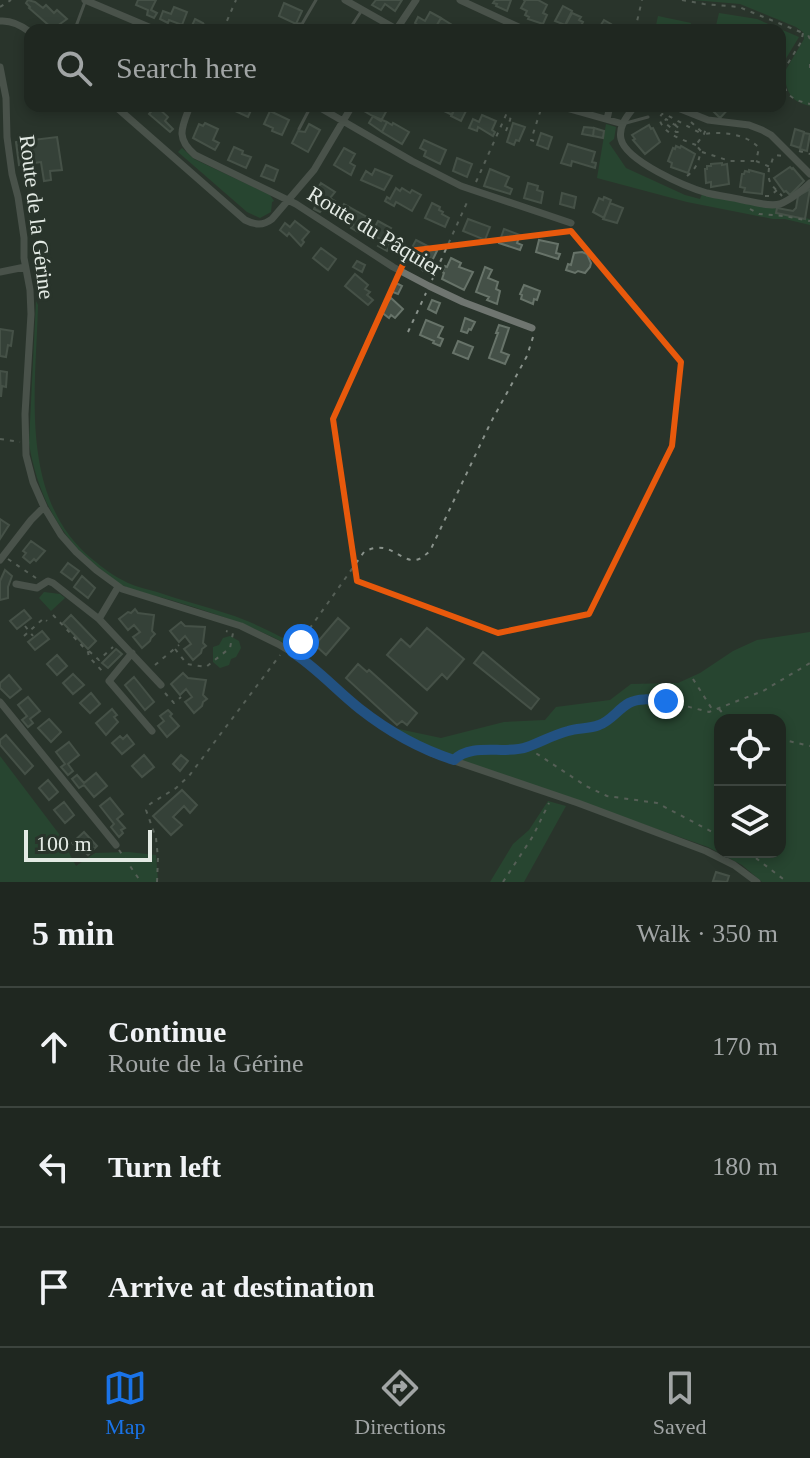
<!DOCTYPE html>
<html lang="en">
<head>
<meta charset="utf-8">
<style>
  :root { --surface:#1f2720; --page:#272f29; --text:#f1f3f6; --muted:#a1a5a5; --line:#3c443e; --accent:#1a73e8 }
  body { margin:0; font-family:Georgia,serif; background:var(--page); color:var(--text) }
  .controls { position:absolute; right:24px; bottom:24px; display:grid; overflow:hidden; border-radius:16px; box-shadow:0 4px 12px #0003 }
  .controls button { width:72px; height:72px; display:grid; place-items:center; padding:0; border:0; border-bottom:2px solid var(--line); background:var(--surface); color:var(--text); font:40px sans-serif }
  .scale { position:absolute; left:24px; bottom:20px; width:128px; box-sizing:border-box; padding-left:8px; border:4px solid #e3eae4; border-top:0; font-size:22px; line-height:28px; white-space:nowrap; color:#e3eae4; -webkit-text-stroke:6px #29342b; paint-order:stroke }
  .stop { position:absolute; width:24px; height:24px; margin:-18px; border:6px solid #1a73e8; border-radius:50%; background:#fff }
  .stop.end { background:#1a73e8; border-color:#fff; box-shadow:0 2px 8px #0008 }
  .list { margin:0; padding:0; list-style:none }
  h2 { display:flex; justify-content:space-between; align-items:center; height:104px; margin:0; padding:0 32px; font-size:34px }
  h2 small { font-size:26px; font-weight:400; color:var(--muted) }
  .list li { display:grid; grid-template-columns:52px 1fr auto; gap:24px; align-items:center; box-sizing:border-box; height:120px; padding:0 32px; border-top:2px solid var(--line) }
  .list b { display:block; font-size:30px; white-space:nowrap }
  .list p { margin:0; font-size:26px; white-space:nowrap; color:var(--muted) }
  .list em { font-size:26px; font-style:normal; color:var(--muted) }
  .icon { flex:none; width:44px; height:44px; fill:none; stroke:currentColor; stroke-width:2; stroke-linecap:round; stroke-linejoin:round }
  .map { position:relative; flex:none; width:810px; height:882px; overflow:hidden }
  .search { position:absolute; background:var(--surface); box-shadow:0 4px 12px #0003; left:24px; right:24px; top:24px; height:88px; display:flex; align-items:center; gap:20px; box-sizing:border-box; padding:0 28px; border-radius:16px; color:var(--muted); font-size:30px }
  .sheet { height:464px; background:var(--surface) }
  nav { display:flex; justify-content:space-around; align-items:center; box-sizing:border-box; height:112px; border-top:2px solid var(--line); background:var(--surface); font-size:22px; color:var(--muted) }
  nav a { display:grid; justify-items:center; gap:4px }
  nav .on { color:var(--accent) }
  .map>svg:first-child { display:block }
</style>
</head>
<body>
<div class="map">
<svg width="810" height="882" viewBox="0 0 810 882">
  <rect width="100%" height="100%" fill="#29342b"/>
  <path fill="#255a35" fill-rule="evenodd" d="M693,0H810V106C790,101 787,93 784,73L804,39L803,32L796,27L740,4Z
    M719,13L757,19L799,37L782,65H780V30H715Z
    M658,16L691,23L690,30H655Z
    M606,124L616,127L614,139L609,143L626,168L685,195L700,199L702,194L775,207L779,213L810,219V225L785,219H773L687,202L597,178Z
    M182,148L194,159L270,195L274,201L272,202L271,212L260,218L247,212L178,152Z
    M36,301L38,305C36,390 18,498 92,559C103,568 115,577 128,583C137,587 147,589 157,592C180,600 204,606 228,614C251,621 273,633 295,644L290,646C252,625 212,613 171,600C157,596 129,590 118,583C113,580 109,575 104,572C61,541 37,495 29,443Z
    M44,592L60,594L65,598L51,611L39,598Z
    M810,632V882H762L742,865L708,847L432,750L389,727L441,738L504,722L545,720L556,707L610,700L631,684L678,683L700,673L733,651L757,640ZM720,720H780V852H720Z
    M230,636L239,641L241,648L236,657L231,659L229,665L220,668L213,662V647L219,645L223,638Z
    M0,756L59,834L76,866L95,853L128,852L156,855L158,882H0Z
    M548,801L566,806L524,882H490L513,844L529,830Z"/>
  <path fill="#445047" stroke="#677369" stroke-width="2" d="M28,0L35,2L43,8L46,5L54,13L57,10L67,19L53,29L29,8L30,7L26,3Z
    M138,0H156L151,10L157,13L154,18L147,15L148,10L136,5Z
    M376,0H402L395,11L385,4L381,10L372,5Z
    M495,0H511L507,11L496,6L497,4L493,3Z
    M524,0H538L547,5L543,13L547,15L543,24L528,19L529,17L525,15L527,11L521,8L525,1Z
    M284,3L302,11L296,24L279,16Z
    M563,6L572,11L565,25L555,21Z
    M174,7L187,12L182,25L169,20L168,23L160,19L163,11L171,14Z
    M430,12L441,18L434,30L424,25L422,28L415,23L418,17L425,21Z
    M572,13L581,17L579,20L583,22L579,30H570L565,26Z
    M441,18L452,25L450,30H434Z
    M195,19L203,23V24L215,30H190Z
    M604,20L611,24L607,30H596L597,27L599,28Z
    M156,106L168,117L165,121L173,129L170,132L149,114Z
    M235,106H253L248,117L233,110Z
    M367,106H385L388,108L381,121L364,111Z
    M444,106H456L452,115L442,110Z
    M456,106L467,109L461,121L451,116Z
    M708,106H731L720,118Z
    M270,111L289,120L282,135L272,131L273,128L264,124Z
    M482,115L496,121L492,130L495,132L493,136L478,127L477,131L469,128L473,119L479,122Z
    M373,116L387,122L382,132L369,123Z
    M387,122L392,125L393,123L409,132L402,144L382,132Z
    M205,123L218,129L213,140L219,143L215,150L193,138L199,124L203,126Z
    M513,123L525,127L519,141L516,140L514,145L507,142Z
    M309,124L320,130L308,152L292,143L298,131L305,132Z
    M649,125L651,129L653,128L660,142L645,154L633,140L635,139L632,135Z
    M584,127L594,128L593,136L582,134Z
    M594,128L604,131L603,138L593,136Z
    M795,129L804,132L800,148L791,145Z
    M541,133L552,137L548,149L537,145Z
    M804,133L810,134L807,151L800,149Z
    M57,137L62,170L50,171L51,180L44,181L41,162L19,165L16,142Z
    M424,140L446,150L440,164L424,156L426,151L420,148Z
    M568,144L595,152L592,162L596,163L595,168L572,161L571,166L561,163Z
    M676,146L680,148L681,146L695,154L688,173L671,167L672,163L668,161L673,148L675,149Z
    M234,147L243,151L242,154L251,157L246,168L228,160Z
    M344,148L355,154L350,163L355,166L351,175L334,165Z
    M457,158L472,164L467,177L453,171Z
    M722,163V165L727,164L729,184L711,187V182L706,183L705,169H707V166H711V164Z
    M266,165L278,170L274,181L261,176Z
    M790,167L792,169L793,168L804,181L790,195L786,191L784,192L774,178Z
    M375,169L392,176L384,190L361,180L366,171L372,175Z
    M490,169L509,177L505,186L512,189L510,194L484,186Z
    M749,170L764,174L762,194L744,192L745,188L740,187L742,174H744L745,171L749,172Z
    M321,183L335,192L330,198L335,201L331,207L327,204L320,212L314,209L319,198L314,194Z
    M528,183L538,186L537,190L543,192L541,203L524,198Z
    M396,188L400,191L402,188L410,193L412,190L421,195L412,211L396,202L394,206L385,201L387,197L390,199Z
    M810,189L805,219L776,213L777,208L793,211L796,208L798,196Z
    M562,193L576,197L574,208L560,204Z
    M604,197L611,200L604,218L593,212L599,198L603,200Z
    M432,203L440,207L439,210L443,212L442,214L449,218L445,227L425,218Z
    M610,203L623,208L617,223L603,219Z
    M344,204L367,217L358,232L351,228L353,225L337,216Z
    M468,219L490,227L485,240L463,231Z
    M295,221L309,232L302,240L304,242L301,246L289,233L287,236L280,230L285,223L290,227Z
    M378,221L391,228L389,231L394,234L388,244L391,245L387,251L378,246L382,240L371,234Z
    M504,229L520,235L517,243L522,245L520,250L499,243Z
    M416,240L437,251L430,265L434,267L431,274L422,270L425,264L408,255Z
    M539,240L558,244L556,253L560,254L558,259L536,252Z
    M321,248L336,259L328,270L313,258Z
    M582,252L587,254L591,263L590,267L585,273L578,271L575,273L566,270L568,264L571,265L574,253Z
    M451,258L461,263L459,267L473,272L464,290L442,279L444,273L442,272L445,266L447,267Z
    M357,261L365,265L362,272L353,267Z
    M485,267L492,270L488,278L498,282L496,289L500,291L497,304L487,300L489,297L476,292Z
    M355,274L368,285L365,289L370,292L367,295L373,300L368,305L345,286Z
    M394,282L402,286L398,294L390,291Z
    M524,285L540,291L537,300L534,299L533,304L521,299L522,295L520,294Z
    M391,298L403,309L395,318L391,315L389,318L380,311Z
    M432,300L440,303L436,313L428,309Z
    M465,318L475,322L471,330L469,329L467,333L461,331Z
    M426,320L443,327L438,337L443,339L440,346L433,343L434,341L420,335Z
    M499,325L509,328L501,352L509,355L505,364L489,358L498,333H496Z
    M0,329L13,331L11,346L8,345L6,357L0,356Z
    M458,341L473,347L468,359L453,353Z
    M0,371L7,372L6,387L2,386L1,397Z
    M0,519L9,525L0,539Z
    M31,541L45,551L36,561L34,559L30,563L23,557L26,553L23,551Z
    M68,563L79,571L72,580L61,572Z
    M5,570L12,576L8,587V598L0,600V581Z
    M82,576L95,588L88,598L74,587Z
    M135,609L138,613L154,615L152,631L155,634L151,638L150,641L142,648L133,637L140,632L134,625L128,630L119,619L128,612L131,613Z
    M24,610L31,618L17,629L10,621Z
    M71,615L96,641L88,649L63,623Z
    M338,618L349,628L326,655L315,645Z
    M181,622L185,626L205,627L203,643L206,646L202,649L201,653L193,660L184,649L191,644L185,636L179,642L170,631Z
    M427,628L464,659L447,679L442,674L427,690L387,655L401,639L410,647Z
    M42,631L49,639L35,650L28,642Z
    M116,649L122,654L108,668L102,663Z
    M483,652L539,699L531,709L474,663Z
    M57,655L67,666L57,675L47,664Z
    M358,664L367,672L369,670L417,713L407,725L402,721L397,725L346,678Z
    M183,673L188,678L206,680L203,695L207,699L203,702L202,706L194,713L185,702L192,697L186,689L180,695L171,684Z
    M73,674L84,685L73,694L63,683Z
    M9,675L21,689L10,698L0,688V683Z
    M134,677L154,702L145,710L125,685Z
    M91,693L100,704L90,713L80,703Z
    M28,697L40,711L30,719L33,723L28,727L22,720L27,716L18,705Z
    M112,709L117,715L114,717L118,722L106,735L96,723Z
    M168,710L172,714L170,716L179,726L167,737L158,726L164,721L160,716Z
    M49,719L61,732L51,742L38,728Z
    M6,735L33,766L25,774L0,745V740Z
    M127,735L134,744L122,754L112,743L120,736L123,739Z
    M69,742L79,755L68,764L73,771L68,775L61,767L65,764L56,752Z
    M144,755L154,767L142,777L132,766Z
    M181,755L188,761L180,771L173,764Z
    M96,773L107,786L94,797L84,785L79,788L72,779L77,775L84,783Z
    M48,780L58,792L49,800L39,788Z
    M182,790L197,805L190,813L184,806L173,817L182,825L171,835L153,816Z
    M110,798L123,814L117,819L125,828L121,830L123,833L119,837L111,827L114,824L100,806Z
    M64,802L74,815L65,823L54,810Z
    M84,832L97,846L88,855L82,849L80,851L72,843Z
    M716,872L729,876L727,882L713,881Z"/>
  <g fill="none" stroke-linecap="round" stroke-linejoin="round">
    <path stroke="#89928b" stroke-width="2" stroke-dasharray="4 6" stroke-linecap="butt" d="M682,0L704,4L739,7L803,33
      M0,7L11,0
      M223,30L236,0
      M635,30L642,0
      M810,39L808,35L803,33L801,42L782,73C784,95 790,99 810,104
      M810,64V69
      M691,122L704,134C722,131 747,134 759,148L756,161L770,167L773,158L776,155L782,156
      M675,125L680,129L679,132H676L664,122L666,119L675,125L677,123
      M506,131L510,120L513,106
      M534,141L531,140L542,106
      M696,145C681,139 663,134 659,118L662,114H665L702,134
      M799,151L810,154
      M702,152L730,161H754
      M769,168C767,184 772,185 782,196
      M687,176C696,169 698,163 701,151L696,145L704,134L706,129
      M476,182L510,106
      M765,196H770L777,190
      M750,209L759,214L784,216L810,221
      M432,280L469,198
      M408,332L426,293
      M0,439L20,442
      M8,559L36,578
      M53,615L88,652L89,657L105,674
      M25,626L33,636
      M24,636L44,618L47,621
      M298,645L364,552C391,537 401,566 419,559C423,558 426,554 430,551L490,424L527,356L533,337
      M175,649L187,664L206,667L230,648L233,633L226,631
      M89,651L99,660L113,647
      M155,665L179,645
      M693,679L712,709
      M165,693L174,703L181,697
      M719,709L729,720
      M780,739L810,746
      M528,748L586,786L607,796L657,803L720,836
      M461,755L483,750L527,747L542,739L572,729L595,726L604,722L630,702L641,700L666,701L709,712L763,691L810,663
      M119,850L141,882
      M748,852L787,882
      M157,882L158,858L156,838L146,810L150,804L176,788L189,776L280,655
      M503,882L533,836L549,803"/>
    <path stroke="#6f7570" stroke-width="3" d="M298,24H302L316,0
      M75,29L85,2
      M349,30L362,10
      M148,106L151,109
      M626,123L648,117
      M299,129L311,106"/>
    <path stroke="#6f7570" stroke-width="7" d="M85,0L156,30
      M345,0L398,30
      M460,0L525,30
      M0,21C12,20 21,25 30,32
      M396,30L416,0
      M0,67L6,98L7,137L12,174L18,197L24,238V258L30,290L31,314L25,414L26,455L33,482L44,507L61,535L76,552L96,570L122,589L241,626L278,644L305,660L358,707L391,731L431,753L578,803L706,851L734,865L757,882
      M115,106L245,220C255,225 263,226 272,219L314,170L352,106
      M190,106C182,127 175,138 195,155L296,204L393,267L429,286L463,302L532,328
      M317,106L412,161L461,186L571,223
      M559,106L623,124
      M635,106C628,115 618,126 621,139C626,161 686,187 707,193C719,196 731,197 743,200C754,202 769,207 780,204C790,200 803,190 810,183
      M673,106L708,120L749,125L762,130L771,135L810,174
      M607,119L610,106
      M0,272L25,267
      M0,560L31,520L44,507
      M16,584L37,588L48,581L53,583L99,619L161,685
      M99,619L118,587
      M132,653L109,681L152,731
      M0,702L116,845"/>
  </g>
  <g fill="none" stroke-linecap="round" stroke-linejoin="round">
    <path stroke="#1a73e8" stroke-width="10" d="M301,642L292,652C317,668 336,690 360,709C388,731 420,749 454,760C472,742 505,755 527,747C541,742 553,735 568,731C578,728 589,729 599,725C611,721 618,709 629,703C640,697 655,700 666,701"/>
  </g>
  <path d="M0 0H810V882H0ZM571,231L681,362L672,446L589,614L498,633L357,581L333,419L409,251Z" fill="#29342b" fill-opacity=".55" fill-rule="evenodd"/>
  <path fill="none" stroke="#e8590c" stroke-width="6" stroke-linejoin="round" d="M571,231L681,362L672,446L589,614L498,633L357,581L333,419L409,251Z"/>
  <g text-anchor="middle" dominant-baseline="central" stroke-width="6" stroke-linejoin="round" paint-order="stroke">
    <g font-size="22" fill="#e3eae4" stroke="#29342b">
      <text transform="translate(37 217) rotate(83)">Route de la Gérine</text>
      <text transform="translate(375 231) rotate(31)">Route du Pâquier</text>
    </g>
  </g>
</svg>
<div class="controls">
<button><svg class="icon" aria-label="locate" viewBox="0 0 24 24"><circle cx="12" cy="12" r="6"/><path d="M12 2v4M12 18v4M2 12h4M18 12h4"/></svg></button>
<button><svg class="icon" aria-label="layers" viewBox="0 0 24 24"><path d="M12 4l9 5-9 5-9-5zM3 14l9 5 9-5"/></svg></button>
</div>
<div class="scale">100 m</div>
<div class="stop" style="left:301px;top:642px"></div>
<div class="stop end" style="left:666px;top:701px"></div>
<div class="search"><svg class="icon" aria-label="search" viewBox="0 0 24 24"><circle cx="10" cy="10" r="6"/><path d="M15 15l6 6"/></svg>Search here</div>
</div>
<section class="sheet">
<h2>5 min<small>Walk · 350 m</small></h2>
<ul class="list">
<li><svg class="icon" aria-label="ahead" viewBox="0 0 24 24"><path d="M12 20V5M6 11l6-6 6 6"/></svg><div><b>Continue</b><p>Route de la Gérine</p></div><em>170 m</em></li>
<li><svg class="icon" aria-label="left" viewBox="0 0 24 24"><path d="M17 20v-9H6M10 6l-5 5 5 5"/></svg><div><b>Turn left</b></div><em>180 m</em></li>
<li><svg class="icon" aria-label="arrive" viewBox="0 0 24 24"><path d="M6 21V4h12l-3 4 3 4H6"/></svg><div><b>Arrive at destination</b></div></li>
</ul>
</section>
<nav>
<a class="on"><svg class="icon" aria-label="map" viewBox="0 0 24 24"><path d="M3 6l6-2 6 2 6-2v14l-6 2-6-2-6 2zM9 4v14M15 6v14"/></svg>Map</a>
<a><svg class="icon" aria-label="directions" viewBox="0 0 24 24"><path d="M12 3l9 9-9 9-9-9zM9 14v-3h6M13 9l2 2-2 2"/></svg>Directions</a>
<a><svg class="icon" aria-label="saved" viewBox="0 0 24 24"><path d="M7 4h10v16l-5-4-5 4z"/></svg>Saved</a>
</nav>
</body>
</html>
